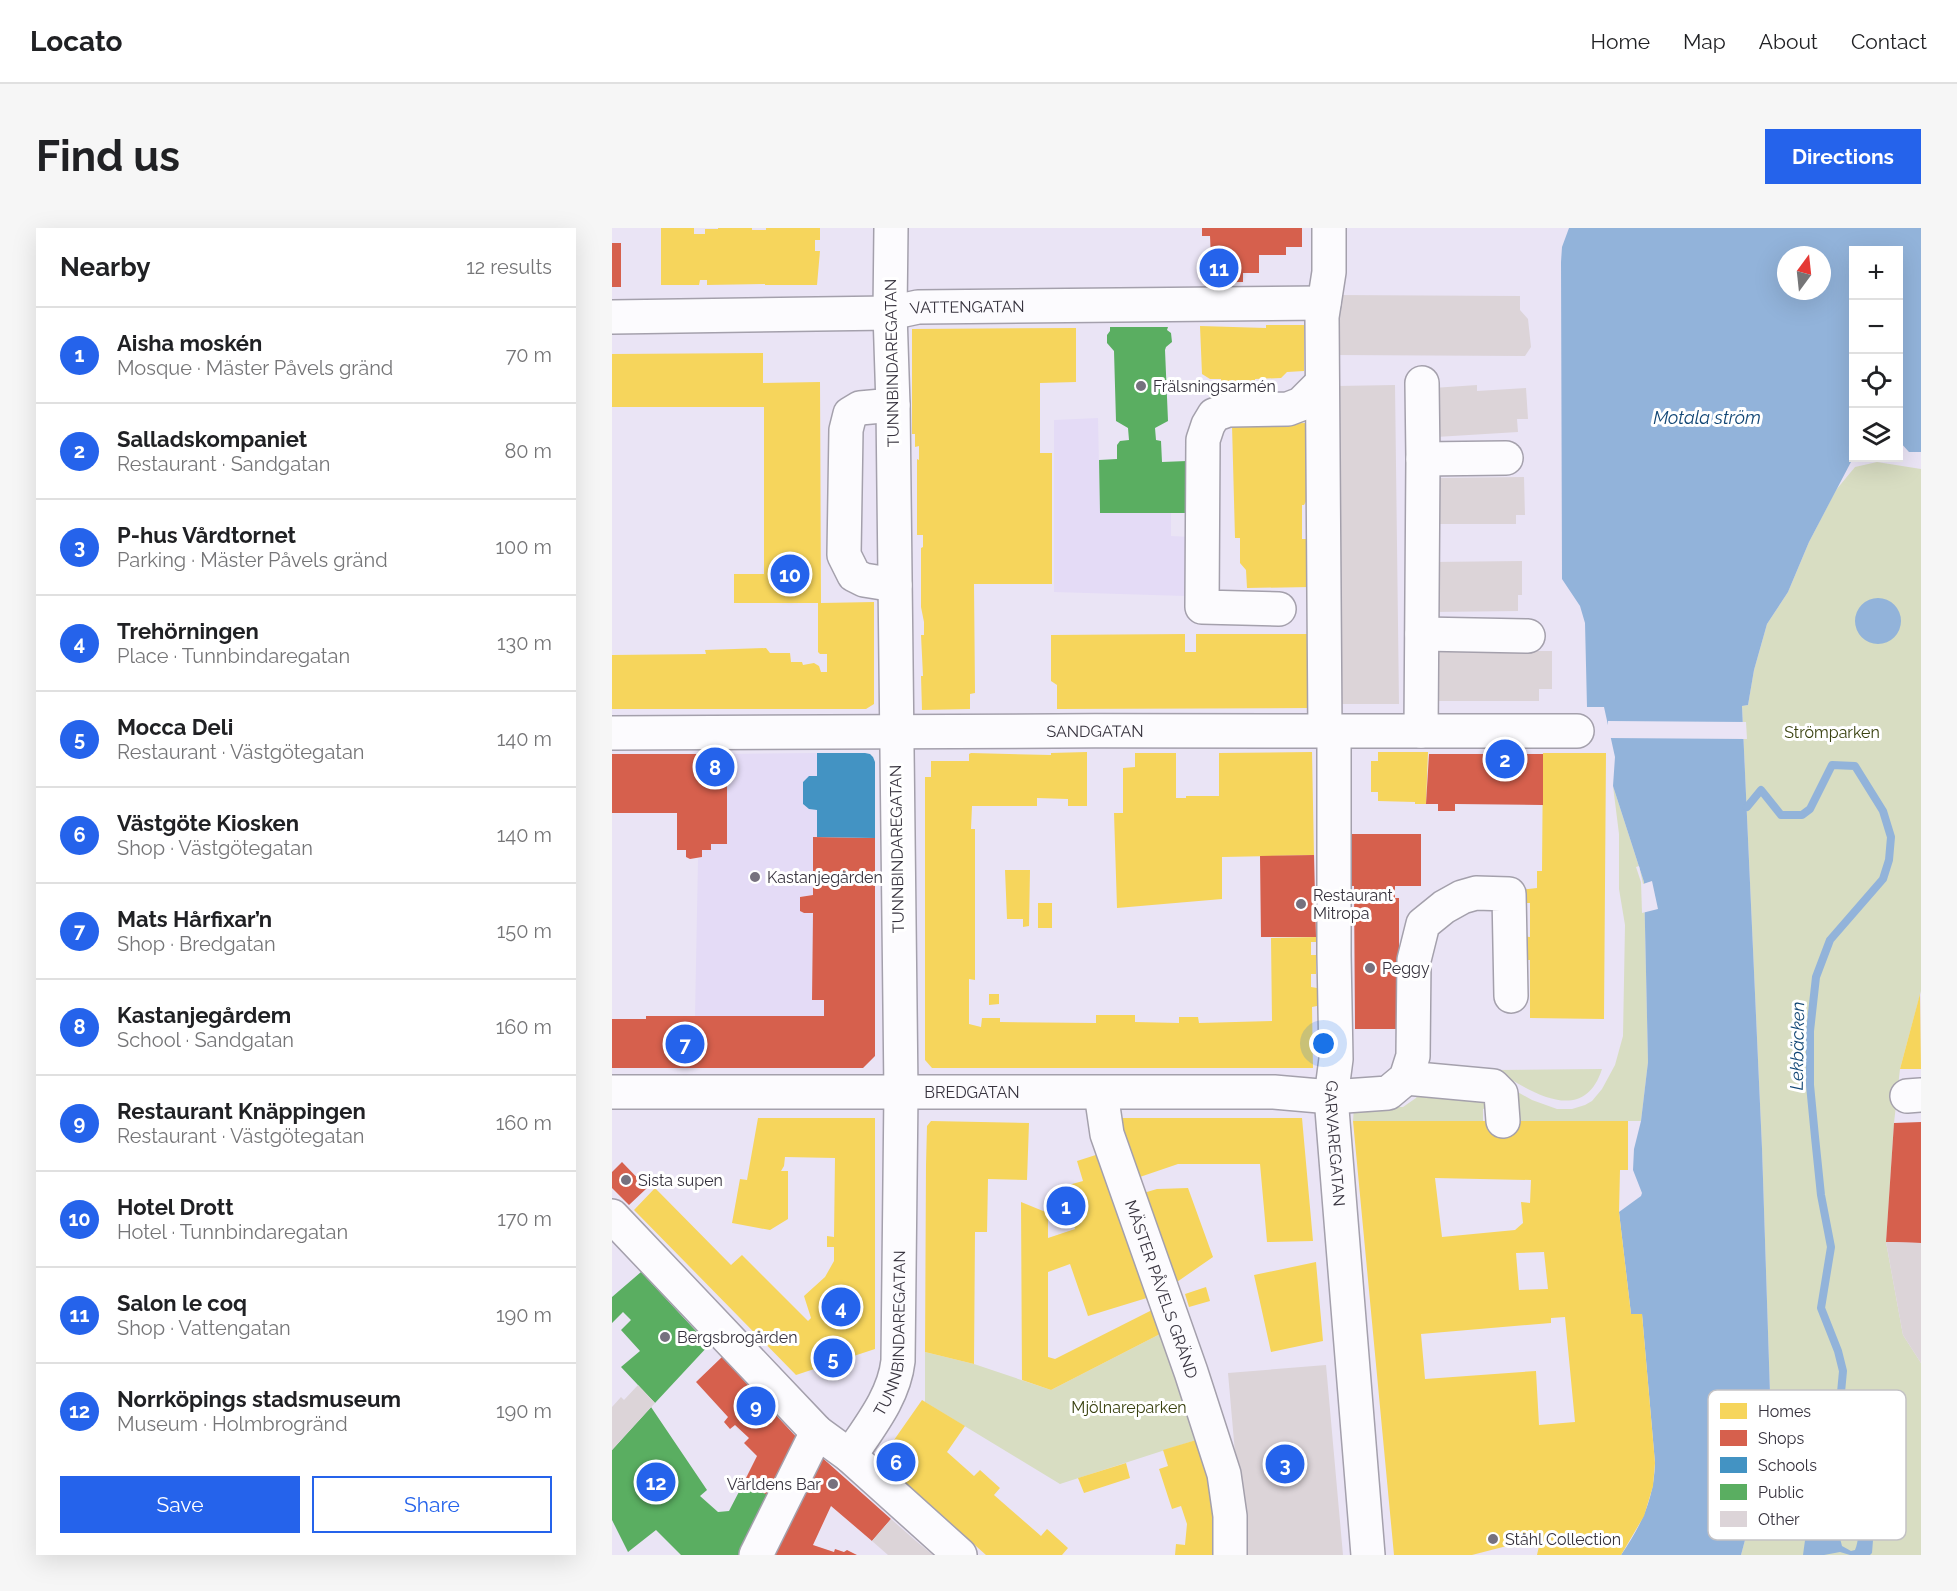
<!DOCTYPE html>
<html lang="en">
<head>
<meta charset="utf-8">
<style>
  :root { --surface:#fff; --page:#f6f6f6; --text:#202124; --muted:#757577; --line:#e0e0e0; --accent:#2563eb }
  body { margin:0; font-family:Raleway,sans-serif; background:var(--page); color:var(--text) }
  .controls { position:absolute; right:18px; top:18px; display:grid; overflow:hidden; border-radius:0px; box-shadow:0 6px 24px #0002 }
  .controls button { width:54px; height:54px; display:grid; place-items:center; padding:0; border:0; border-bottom:2px solid var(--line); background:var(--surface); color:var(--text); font:30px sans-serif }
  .compass { position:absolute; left:1165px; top:18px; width:54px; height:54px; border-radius:50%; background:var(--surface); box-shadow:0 6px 24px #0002; rotate:15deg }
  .you { position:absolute; left:712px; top:816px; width:21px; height:21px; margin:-15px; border:4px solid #fff; border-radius:50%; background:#1a73e8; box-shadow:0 0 0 9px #1a73e833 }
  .badge { display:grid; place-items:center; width:39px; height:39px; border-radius:50%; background:var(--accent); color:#fff; font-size:20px; font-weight:700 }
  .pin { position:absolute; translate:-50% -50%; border:3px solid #fff; box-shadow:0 2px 6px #0006 }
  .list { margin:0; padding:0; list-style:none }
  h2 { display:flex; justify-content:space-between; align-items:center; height:78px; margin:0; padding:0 24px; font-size:26px }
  h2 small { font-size:20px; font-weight:400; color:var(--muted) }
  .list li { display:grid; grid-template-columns:39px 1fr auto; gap:18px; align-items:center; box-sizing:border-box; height:96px; padding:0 24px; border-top:2px solid var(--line) }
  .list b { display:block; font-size:22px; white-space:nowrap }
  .list p { margin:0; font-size:20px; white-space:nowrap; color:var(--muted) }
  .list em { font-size:20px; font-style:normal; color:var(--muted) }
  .actions { display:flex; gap:12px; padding:18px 24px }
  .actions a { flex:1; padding:14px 0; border:2px solid var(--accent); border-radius:0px; text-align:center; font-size:21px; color:var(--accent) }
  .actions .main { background:var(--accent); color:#fff }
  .icon { flex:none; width:33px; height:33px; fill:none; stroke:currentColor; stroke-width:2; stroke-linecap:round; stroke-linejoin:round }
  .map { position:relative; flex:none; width:1309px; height:1327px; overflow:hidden; border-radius:0px }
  header { display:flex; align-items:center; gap:36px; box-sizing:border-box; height:84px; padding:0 30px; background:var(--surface); border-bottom:2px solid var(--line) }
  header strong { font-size:28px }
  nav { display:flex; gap:33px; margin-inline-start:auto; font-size:21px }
  .intro { display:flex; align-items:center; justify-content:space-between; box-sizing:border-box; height:144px; padding:0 36px }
  h1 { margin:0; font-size:42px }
  .button { padding:15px 27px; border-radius:0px; background:var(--accent); color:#fff; font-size:21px; font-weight:700 }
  main { display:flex; gap:36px; padding:0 36px }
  aside { flex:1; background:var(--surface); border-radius:0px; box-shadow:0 6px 24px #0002 }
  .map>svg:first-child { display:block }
</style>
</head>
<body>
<header>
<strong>Locato</strong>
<nav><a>Home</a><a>Map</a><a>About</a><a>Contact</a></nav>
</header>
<div class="intro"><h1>Find us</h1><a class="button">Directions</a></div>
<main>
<aside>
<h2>Nearby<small>12 results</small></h2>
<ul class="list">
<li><span class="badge">1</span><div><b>Aisha moskén</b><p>Mosque · Mäster Påvels gränd</p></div><em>70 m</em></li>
<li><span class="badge">2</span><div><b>Salladskompaniet</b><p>Restaurant · Sandgatan</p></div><em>80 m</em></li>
<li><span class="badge">3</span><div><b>P-hus Vårdtornet</b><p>Parking · Mäster Påvels gränd</p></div><em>100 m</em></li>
<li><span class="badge">4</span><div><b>Trehörningen</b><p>Place · Tunnbindaregatan</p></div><em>130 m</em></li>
<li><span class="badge">5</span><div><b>Mocca Deli</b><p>Restaurant · Västgötegatan</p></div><em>140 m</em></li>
<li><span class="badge">6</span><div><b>Västgöte Kiosken</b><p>Shop · Västgötegatan</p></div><em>140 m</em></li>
<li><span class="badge">7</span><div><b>Mats Hårfixar’n</b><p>Shop · Bredgatan</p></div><em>150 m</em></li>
<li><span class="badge">8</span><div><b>Kastanjegårdem</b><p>School · Sandgatan</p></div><em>160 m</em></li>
<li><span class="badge">9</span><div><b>Restaurant Knäppingen</b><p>Restaurant · Västgötegatan</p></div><em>160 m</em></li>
<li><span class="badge">10</span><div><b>Hotel Drott</b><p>Hotel · Tunnbindaregatan</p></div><em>170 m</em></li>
<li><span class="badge">11</span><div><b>Salon le coq</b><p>Shop · Vattengatan</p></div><em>190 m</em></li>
<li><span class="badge">12</span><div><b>Norrköpings stadsmuseum</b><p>Museum · Holmbrogränd</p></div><em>190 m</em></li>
</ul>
<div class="actions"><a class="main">Save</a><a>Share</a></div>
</aside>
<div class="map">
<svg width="1309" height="1327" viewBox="0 0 1309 1327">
  <rect width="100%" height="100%" fill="#eae4f5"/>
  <path fill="#e4dbf6" d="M486,190L488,285H559V308L579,309L574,368L442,364V192Z
    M205,525V548H197L191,554V576L197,581L205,582V609L201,610V667L188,669V683L192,685H201L200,771L212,772V788H83L86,631L90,629V622H99V616L115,615V526Z"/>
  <path fill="#d8ddc2" d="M1265,234L1309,241V763L1288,841L1282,895L1274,1014L1291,1107L1309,1135V1327H1129L1148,1256L1154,1222L1158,1165L1150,920L1130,478L1136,477L1142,442L1155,396L1176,364L1197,314L1224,262L1243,239Z
    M1001,558L1032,654L1036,834L1029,893H906L902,862L920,872L945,881H960L973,877L980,873L990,861L1003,837L1011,808L1013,697L1007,661V606Z
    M990,841C971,900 917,862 883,842Z
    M809,862L862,864L879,878L871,881V894L741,893L742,879H791L804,870Z
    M550,1105L584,1212L448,1256L313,1174V1124L362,1136L439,1162Z"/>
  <path fill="#92b3da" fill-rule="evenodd" d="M957,0H1309V224H1297L1287,213L1286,22H1242L1243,230L1240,232L1197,314L1176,364L1155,396L1142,442L1136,477L1130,478L1150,920L1158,1165L1154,1222L1148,1256L1129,1327H1009C1029,1298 1042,1271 1043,1235L1030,1086H1019L1007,984L1029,968L1030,965L1021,942L1022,921L1029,893L1036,834L1032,654L1001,558L1003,529L992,479H975L973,395L968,378L950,351L949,34L950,19ZM1174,27H1210V63H1174Z
    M1243 393a23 23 0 1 1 46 0a23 23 0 1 1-46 0Z
    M1224,1218L1231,1242L1240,1259L1258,1274L1263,1287L1260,1325L1258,1327H1238L1228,1324L1212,1327H1191L1194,1305L1206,1254ZM1222,1272L1234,1274C1244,1288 1250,1305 1243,1322L1239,1323L1230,1318L1225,1299L1210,1291V1282L1213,1275Z"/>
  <path fill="#eae4f5" d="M996,493L1134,494L1135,511L996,510Z
    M1027,638L1031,656L1040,653L1046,681L1030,685L1029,654L1024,639Z"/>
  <path fill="#f6d55c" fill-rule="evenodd" d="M49,0H82V6H93V1H106V0H140V2H154V0H208V12H203V23H208L205,57H153V56L95,57V52H88L87,57H49Z
    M654,97H692V143L675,144L669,150L643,151V155H609V151H598L590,146L588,98L654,100Z
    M464,100V154L428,155V225H440V356H362L363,465L358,466V481L310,482L309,448H311L309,407H312V394L309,379V320L311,319V307H305V231L307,232V218L303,219V206H300V101Z
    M151,125V155L208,154L209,375L262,374V476L254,481H0V427L94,426L93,422L154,420L158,425H178L179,434H190L191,437L202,435L207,438L209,444H215V426H208L206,424V375H122V346H152V179H0V126Z
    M694,195L696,270L692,277H690V311H697L698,359L635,360L634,342L628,335V310H623L620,197Z
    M573,406V424H584V406H699V480L445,481V457L439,453V407Z
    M475,524V578H456V571L425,570V578H360L359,601H363V752L357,751V796L369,799L370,790H388V794L484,795V787H523V794L567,795V789H586L587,795L660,793L659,710L704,709V714H699V727H704V746H699V759L705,760V778L700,779L701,840H320L313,832V549H319V533H357V526L359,525L439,527V525Z
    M700,524L702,627L610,629V671L505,680L502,585H511V540L523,539V525H564V570H574V568H607V525Z
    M766,524H816L814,576H803V574L766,573V564H759V533H766Z
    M931,525H994L992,791L918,790V732H908V708L918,709V675H908V662L925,660V643H930Z
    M393,642H418L417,698L411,699V691H395Z
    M426,675H440V700H426Z
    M377,766H387V776L377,777Z
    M1308,766L1309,841H1288Z
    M146,890H263V1121L184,1147L22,982L43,960L119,1037L130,1027L196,1093L199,1090L192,1068L213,1049L222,1033V1019H215V1008L222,1009L223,930L173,929L172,938L169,943H176V991L158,1002L120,995L128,951L135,952Z
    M500,890H690L701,1013L655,1014L648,936H566L522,951Z
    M319,893L417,895L415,952L376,951L375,1004H363L362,1136L313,1124L314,937L315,898Z
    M741,893H1016V942H1008L1007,984L1019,1086H1030L1043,1235L1041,1258L1032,1288L1009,1327H925L929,1309L860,1327H782ZM823,950L919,952L918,975L909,974L911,995L903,1002L830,1009ZM932,1024L936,1061L907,1062L904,1025ZM953,1089L963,1194L927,1197L924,1143L813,1151L809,1106L939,1095V1090Z
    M490,925L538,1069L476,1088L458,1036L436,1044V1129L443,1131L542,1081L550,1105L439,1162L410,1152L409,974L436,985V1010L463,1001L449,959L471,953L465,933Z
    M576,960L601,1029L562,1056L528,966L545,961Z
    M704,1034L711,1113L659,1124L642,1047Z
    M594,1059L598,1073L577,1079L573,1066Z
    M310,1172L353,1198L335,1224L362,1248L368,1242L388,1260L382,1267L429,1308L435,1301L456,1320L450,1327H374L268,1232Z
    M584,1212L610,1293L606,1327H563L564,1316L573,1317L575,1296L569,1278L560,1281L547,1241L556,1238L551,1222Z
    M514,1235L518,1250L472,1265L466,1250Z"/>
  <path fill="#d6604d" d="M590,0H690V19H674V27H647V45H631V54H600L598,8H590Z
    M0,15H9V59H0Z
    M0,526H115V616H99V622H90V629L78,631L74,629V622H65V585H0Z
    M817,526H931V577L843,576V583H826V576H814Z
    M738,606H809V658H783V670H787V801H743L742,658H738Z
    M201,609L263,610V828L251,840H0V791H34V788H212V772H200L201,685H192L188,683V669L201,667Z
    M702,627L704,709H649L648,628Z
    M1309,894V1015L1274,1014L1282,895Z
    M10,934L35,960L17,977L0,960V944Z
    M110,1129L188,1213L158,1268L131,1256L145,1228L132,1215L137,1210L123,1197L118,1201L112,1194L116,1189L84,1154Z
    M206,1226L279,1291L260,1313L219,1278L201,1317L222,1324L223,1321L232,1324L235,1322L245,1327H158Z"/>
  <path fill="#4393c3" d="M205,525H253L258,526L261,529L263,534V610L205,609V582L197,581L191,576V554L197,548H205Z"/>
  <path fill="#5aae61" d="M498,99H556L555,102L559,105L560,114L554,119L553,122L556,193L543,200L544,212L549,213L550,234L575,233L576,285H488L487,232L505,231V217L508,213L517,212L516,200L504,193L502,123L495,115V107L498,103Z
    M29,1044L97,1117L43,1175L9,1139L28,1123L9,1102L19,1092L11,1084L0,1095V1069Z
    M39,1179L95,1262L88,1268L106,1284L117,1283L131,1256L158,1268L129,1327H69L44,1302L16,1324L0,1292V1222Z"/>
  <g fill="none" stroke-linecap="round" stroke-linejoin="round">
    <path stroke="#92b3da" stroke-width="8" d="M1135,579L1149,562L1169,587H1190L1198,581L1220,537L1243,538L1271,583L1279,609L1277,632L1271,651L1218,712L1204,749L1198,803V857L1203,909L1209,967L1219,1019L1209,1080L1226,1123L1231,1143L1223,1229"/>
  </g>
  <path fill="#dcd4d8" d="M724,67L908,68V82L916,91L919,119L913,128L724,127Z
    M783,157L787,476H729L725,158Z
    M865,157V163L914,160L916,191H905L906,204L824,209L821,160Z
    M912,249L913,287H904V296H821V250Z
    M910,333V367H906V383L820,384V334Z
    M819,423H940V461H927V473H819Z
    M1274,1014L1309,1015V1135L1291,1107Z
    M714,1137L731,1327H632L616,1145Z
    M26,1157L43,1175L0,1222V1179L9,1169L12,1172Z
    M279,1291L304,1313L321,1327H276L260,1313Z"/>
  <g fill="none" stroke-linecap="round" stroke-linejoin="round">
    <g stroke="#a4a0ac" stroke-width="36">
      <g id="minor">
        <path id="s1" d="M0,89L278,85L306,79L712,75"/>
        <path d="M281,177L248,180L238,186L234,202L232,327L242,347L252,352L283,357"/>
        <path d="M811,231L894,230"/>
        <path d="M667,381L590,379L591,212L596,197L602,187L616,182L676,181L689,176L710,155"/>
        <path d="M810,406L916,408"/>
        <path d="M809,503L811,231L810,155"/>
        <path d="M713,504L710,89L717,44V0"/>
        <path id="s2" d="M722,504V727L724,831L719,869L756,1327"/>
        <path id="s3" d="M0,505C322,502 643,503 965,503"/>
        <path d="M794,850L881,858L889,866L891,893"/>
        <path id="s4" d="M0,864H662L719,869L776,865L794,850L801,828L802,732L811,696L832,679L850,669L864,665L897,666L899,768"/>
        <path id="s5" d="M489,865L495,906L579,1144L612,1246L618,1288V1327"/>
        <path d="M1295,868L1309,867"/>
        <path d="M0,988L205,1204L238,1228L348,1327"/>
        <path id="s6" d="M238,1228C257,1199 282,1169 286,1133L289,864L281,177L278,85L279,0"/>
        <path d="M144,1327L205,1204"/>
      </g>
    </g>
    <use href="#minor" stroke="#fcfbfe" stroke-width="33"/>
  </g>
  <g fill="#76717e" stroke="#fff" stroke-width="2">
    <circle cx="529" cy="158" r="6"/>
    <circle cx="143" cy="649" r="6"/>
    <circle cx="689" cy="676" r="6"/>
    <circle cx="758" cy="740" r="6"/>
    <circle cx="14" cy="952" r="6"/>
    <circle cx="53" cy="1109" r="6"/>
    <circle cx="221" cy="1256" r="6"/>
    <circle cx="881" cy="1311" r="6"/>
  </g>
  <g text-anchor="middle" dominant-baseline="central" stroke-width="6" stroke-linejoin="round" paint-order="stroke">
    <g font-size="16" fill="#37333e" stroke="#fff">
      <text stroke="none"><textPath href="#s1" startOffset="356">VATTENGATAN</textPath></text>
      <text transform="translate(280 135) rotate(-91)">TUNNBINDAREGATAN</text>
      <text stroke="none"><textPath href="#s3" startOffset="483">SANDGATAN</textPath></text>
      <text transform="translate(285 621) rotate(-91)">TUNNBINDAREGATAN</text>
      <text stroke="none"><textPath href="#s4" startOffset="360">BREDGATAN</textPath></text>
      <text stroke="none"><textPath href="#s2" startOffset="412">GARVAREGATAN</textPath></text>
      <text stroke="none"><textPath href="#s5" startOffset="206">MÄSTER PÅVELS GRÄND</textPath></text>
      <text stroke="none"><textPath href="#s6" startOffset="134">TUNNBINDAREGATAN</textPath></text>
    </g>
    <g font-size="16" fill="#37333e" stroke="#fff" text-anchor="start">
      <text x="541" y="158">Frälsningsarmén</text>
      <text x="155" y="649">Kastanjegården</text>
      <text x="701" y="667">Restaurant<tspan x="701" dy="18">Mitropa</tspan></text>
      <text x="770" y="740">Peggy</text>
      <text x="26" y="952">Sista supen</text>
      <text x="65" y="1109">Bergsbrogården</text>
      <text x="209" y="1256" text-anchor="end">Världens Bar</text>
      <text x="893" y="1311">Ståhl Collection</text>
    </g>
    <g font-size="16" fill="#39410f" stroke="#fff">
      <text x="1220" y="504">Strömparken</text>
      <text x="517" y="1179">Mjölnareparken</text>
    </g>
    <g font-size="18" font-style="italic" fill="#114675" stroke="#fff">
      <text x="1095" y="189">Motala ström</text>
      <text transform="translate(1185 818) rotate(-89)">Lekbäcken</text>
    </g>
  </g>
  <rect x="1096" y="1162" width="198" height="150" rx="9" fill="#fff" stroke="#c3c2c5" stroke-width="1.5"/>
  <rect x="1108" y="1175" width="27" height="16" fill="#f6d55c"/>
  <rect x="1108" y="1202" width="27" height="16" fill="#d6604d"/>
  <rect x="1108" y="1229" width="27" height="16" fill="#4393c3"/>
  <rect x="1108" y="1256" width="27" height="16" fill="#5aae61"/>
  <rect x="1108" y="1283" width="27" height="16" fill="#dcd4d8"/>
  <g font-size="16" fill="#37333e">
    <text x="1146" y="1189">Homes</text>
    <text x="1146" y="1216">Shops</text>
    <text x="1146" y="1243">Schools</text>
    <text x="1146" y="1270">Public</text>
    <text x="1146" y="1297">Other</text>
  </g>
</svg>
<div class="controls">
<button>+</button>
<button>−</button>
<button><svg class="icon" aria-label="locate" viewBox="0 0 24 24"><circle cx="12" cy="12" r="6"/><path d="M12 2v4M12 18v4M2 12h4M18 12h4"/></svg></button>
<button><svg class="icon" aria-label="layers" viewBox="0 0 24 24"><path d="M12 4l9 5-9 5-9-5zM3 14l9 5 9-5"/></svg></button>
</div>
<svg class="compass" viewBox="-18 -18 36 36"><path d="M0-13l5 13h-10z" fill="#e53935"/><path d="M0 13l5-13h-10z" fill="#757577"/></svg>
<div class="you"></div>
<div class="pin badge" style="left:454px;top:978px">1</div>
<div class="pin badge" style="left:893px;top:531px">2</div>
<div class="pin badge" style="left:673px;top:1236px">3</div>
<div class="pin badge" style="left:229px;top:1079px">4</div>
<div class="pin badge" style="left:221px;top:1130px">5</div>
<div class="pin badge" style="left:284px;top:1234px">6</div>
<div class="pin badge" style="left:73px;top:816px">7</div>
<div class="pin badge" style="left:103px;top:539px">8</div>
<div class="pin badge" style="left:144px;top:1178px">9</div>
<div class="pin badge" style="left:178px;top:346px">10</div>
<div class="pin badge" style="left:607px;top:40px">11</div>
<div class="pin badge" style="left:44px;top:1254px">12</div>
</div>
</main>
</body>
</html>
